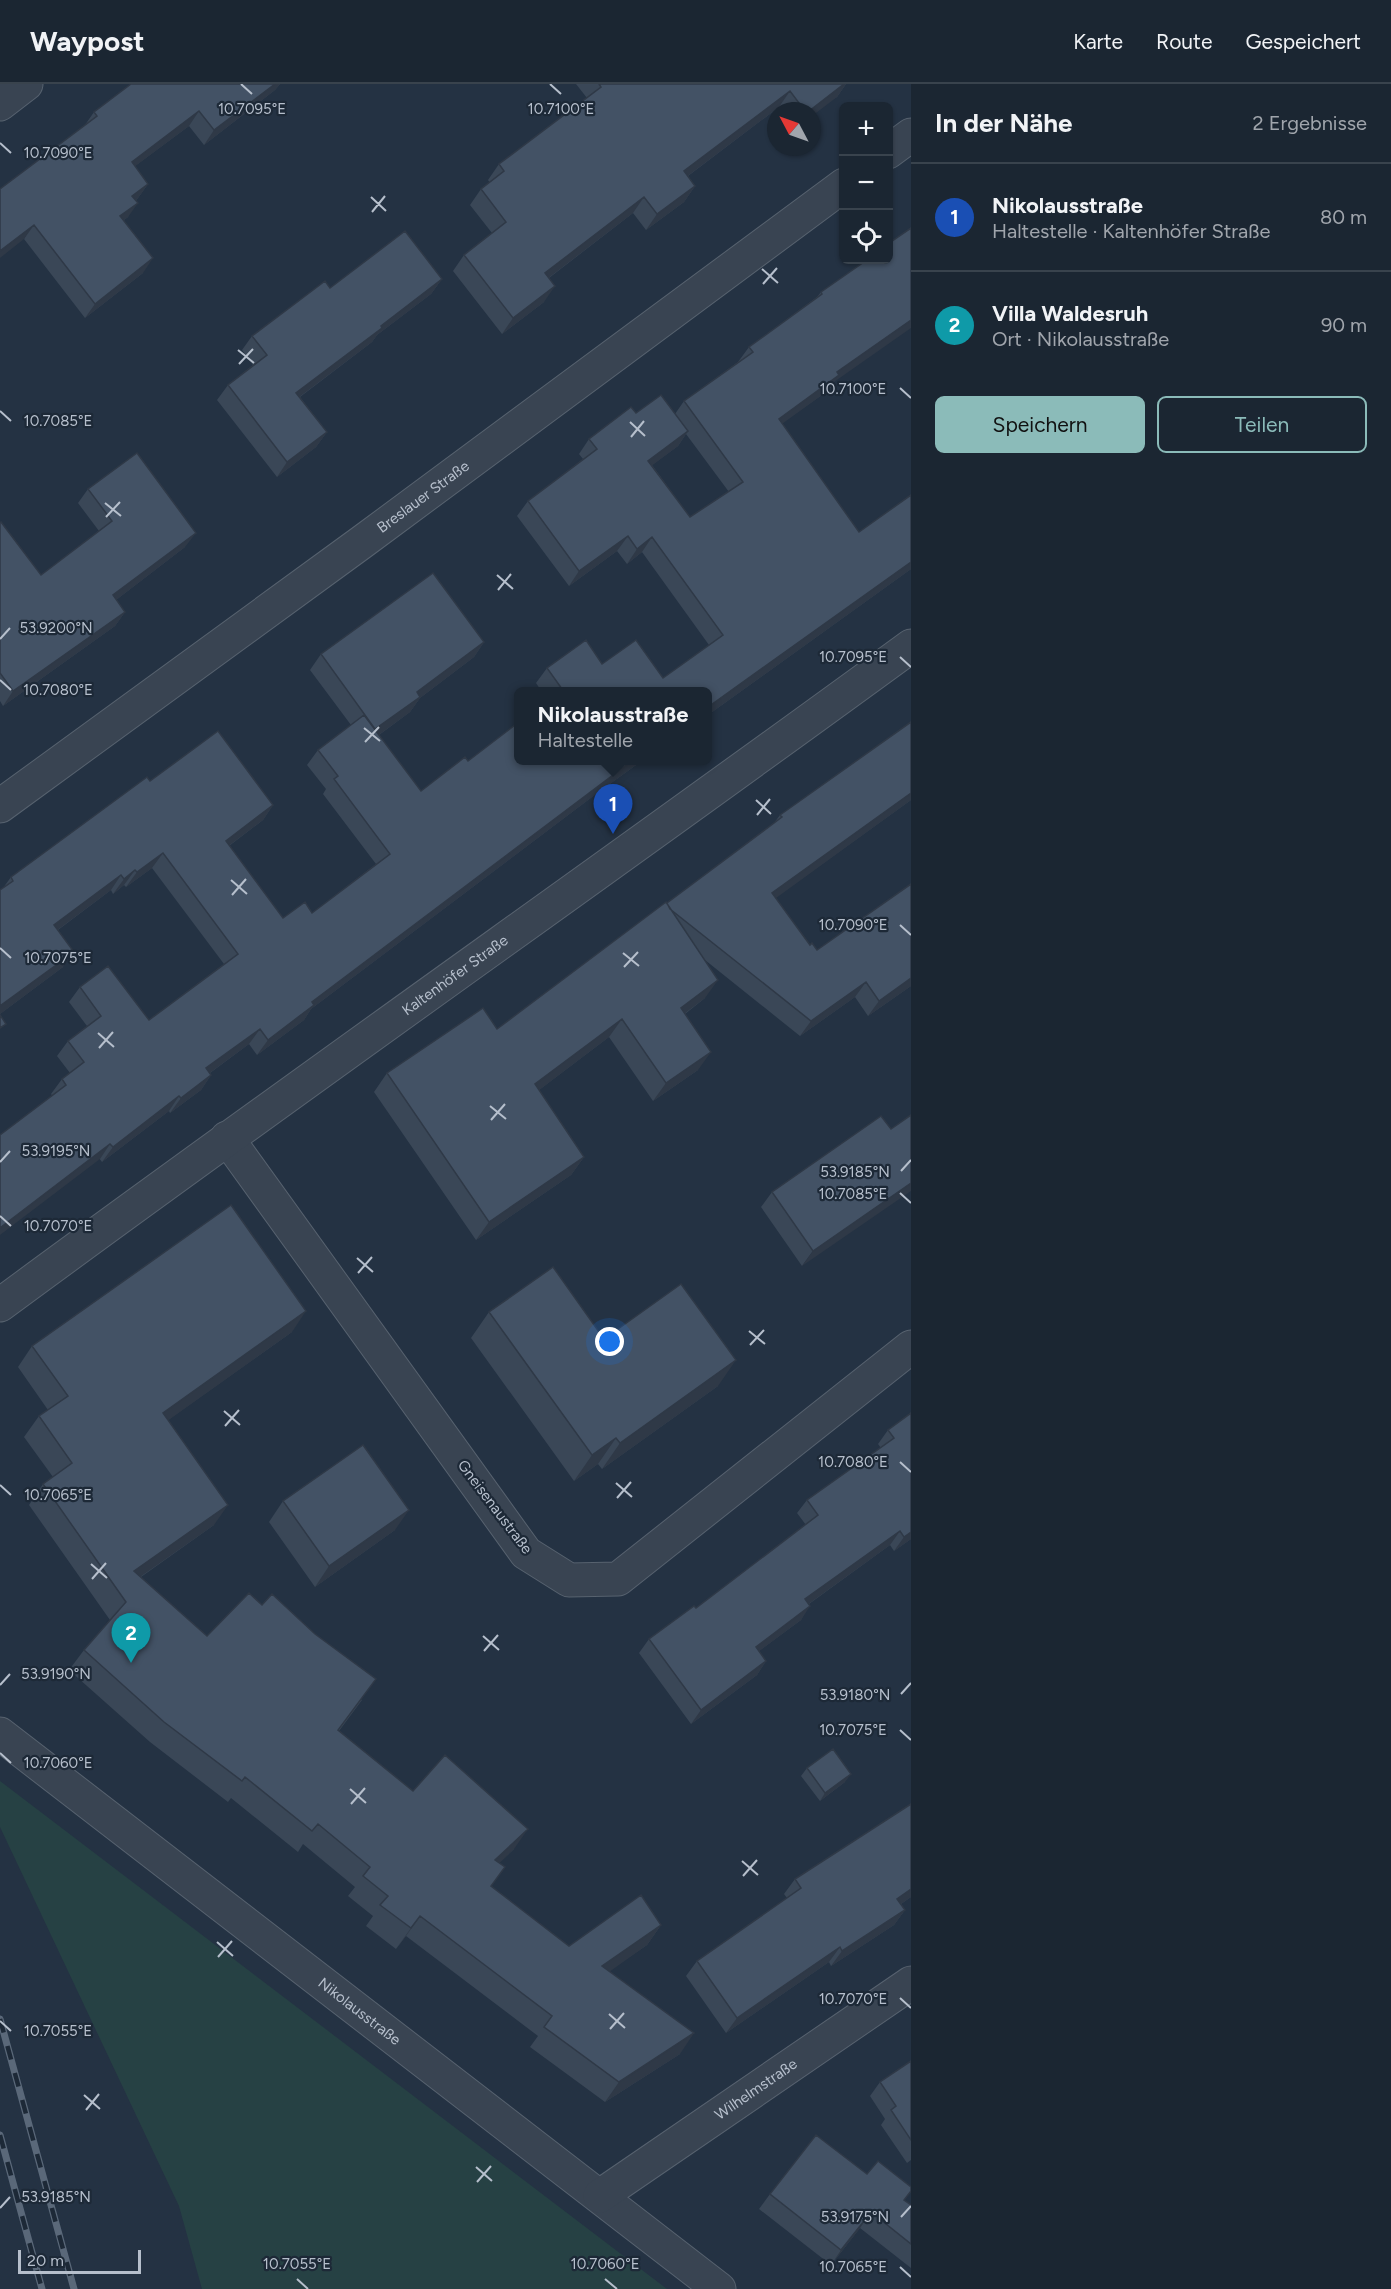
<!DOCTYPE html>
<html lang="de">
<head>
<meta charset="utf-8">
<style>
  :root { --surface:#1b2632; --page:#242e3a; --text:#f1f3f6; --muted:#a0a5ac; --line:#39434d; --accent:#8bbbb9 }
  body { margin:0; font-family:Figtree,sans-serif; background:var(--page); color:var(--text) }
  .controls { position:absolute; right:18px; top:18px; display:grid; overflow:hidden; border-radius:9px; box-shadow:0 2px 4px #0004 }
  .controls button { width:54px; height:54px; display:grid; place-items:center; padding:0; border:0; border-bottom:2px solid var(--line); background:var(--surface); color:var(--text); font:30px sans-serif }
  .compass { position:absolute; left:767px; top:18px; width:54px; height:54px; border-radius:50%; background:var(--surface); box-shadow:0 2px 4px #0004; rotate:311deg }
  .scale { position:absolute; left:18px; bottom:15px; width:123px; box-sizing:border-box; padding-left:6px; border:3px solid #b6bfcc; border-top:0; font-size:16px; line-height:21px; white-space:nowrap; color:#b6bfcc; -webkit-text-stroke:4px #1d2937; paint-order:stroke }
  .you { position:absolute; left:610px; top:1258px; width:21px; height:21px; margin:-15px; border:4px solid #fff; border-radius:50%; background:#1a73e8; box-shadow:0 0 0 9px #1a73e833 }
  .badge { display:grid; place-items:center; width:39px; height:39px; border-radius:50%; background:var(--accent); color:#fff; font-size:20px; font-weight:700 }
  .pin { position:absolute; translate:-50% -50px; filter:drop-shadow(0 2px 3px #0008) }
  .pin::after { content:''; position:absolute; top:32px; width:21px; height:18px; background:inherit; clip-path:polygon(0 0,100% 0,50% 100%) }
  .popup { position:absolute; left:514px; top:603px; width:198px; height:78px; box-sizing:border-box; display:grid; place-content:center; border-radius:9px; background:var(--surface); filter:drop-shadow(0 2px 4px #0005); font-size:20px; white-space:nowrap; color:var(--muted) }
  .popup b { font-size:22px; color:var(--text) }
  .popup::after { content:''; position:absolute; left:50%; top:100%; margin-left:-12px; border:12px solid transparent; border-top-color:var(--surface) }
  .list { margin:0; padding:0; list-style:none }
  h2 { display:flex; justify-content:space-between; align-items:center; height:78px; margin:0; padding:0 24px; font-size:26px }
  h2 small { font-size:20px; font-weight:400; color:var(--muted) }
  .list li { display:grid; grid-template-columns:39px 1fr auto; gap:18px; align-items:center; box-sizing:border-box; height:108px; padding:0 24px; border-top:2px solid var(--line) }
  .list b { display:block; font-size:22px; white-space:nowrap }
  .list p { margin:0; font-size:20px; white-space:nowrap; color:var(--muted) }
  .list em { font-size:20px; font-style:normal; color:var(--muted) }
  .actions { display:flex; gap:12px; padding:18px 24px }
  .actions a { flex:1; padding:14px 0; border:2px solid var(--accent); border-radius:9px; text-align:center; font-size:21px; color:var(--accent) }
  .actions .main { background:var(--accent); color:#111 }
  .icon { flex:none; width:33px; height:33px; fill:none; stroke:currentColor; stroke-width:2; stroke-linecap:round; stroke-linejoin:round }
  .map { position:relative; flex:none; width:911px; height:2205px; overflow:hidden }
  header { display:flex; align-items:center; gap:36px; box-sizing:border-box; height:84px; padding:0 30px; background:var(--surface); border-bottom:2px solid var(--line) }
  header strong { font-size:28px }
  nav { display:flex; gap:33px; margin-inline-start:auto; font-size:21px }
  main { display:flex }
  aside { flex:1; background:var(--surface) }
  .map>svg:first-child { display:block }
</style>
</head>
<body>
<header>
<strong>Waypost</strong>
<nav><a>Karte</a><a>Route</a><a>Gespeichert</a></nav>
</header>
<main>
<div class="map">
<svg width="911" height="2205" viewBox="0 0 911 2205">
  <rect width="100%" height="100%" fill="#243243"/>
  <path fill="#264144" d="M0,1697L667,2205H202L179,2122L0,1743Z"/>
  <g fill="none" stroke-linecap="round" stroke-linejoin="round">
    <g stroke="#57626f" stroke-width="35">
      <g id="minor">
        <path d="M0,20L26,0"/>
        <path d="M888,68L911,51"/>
        <path id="s1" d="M0,722L362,458L844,101"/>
        <path d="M227,1054L526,1469L569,1496L618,1495L911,1263"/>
        <path id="s2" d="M0,1650L719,2205"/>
        <path id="s3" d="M600,2112L911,1899"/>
      </g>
    </g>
    <g stroke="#57626f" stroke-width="35">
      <g id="tertiary">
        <path id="s4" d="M0,1221C302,998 609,783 911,562"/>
      </g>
    </g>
    <use href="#minor" stroke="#394452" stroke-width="33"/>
    <use href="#tertiary" stroke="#394452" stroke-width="33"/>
    <g stroke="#5a6879" stroke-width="7">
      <path id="rail" d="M0,1935L74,2205
        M0,2051L42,2205"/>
    </g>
    <use href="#rail" stroke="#1d2937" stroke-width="4.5" stroke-dasharray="14" stroke-linecap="butt"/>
  </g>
  <path fill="#3a4757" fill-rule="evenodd" d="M131,0H280L275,6L204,61L189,42L135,82L148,100L138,114L136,116L128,133L124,136L143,189L85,234L24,155L85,41L94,28Z
    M576,0H846L837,13L812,27H782L779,23L688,92L695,102L684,118L646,146L633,129L549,194L544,218L502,250L453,187L464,171L492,149L470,121L481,105L490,99L488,96L499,80L587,14Z
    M867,176L834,298L829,306L782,339L859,448L911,485L708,631V608H542L536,599L547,584L602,580L663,594L709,561L642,468L627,480L617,467L569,502L517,432L528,417L583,375L579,370L589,355L636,329L675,330L684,317L738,278L749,263L817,213L821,208ZM686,350L729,408L690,433L652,381L678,362Z
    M442,195L431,210L377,251L372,258L300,313L327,348L316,363L277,393L217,316L228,301L253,281L242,266L252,252L330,204Z
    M88,405L185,463L116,516L125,528L115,542L3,622L0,617V439L41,491L99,447L78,419Z
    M484,558L474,573L420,614L410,628L379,651L421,707L468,677L643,676L596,710L311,925L304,936L257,971L249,960L210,989L211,991L201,1006L170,1029L169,1027L102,1078L51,1010L62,995L70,989L57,972L68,957L87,942L69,918L80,903L149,936L224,880L152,784L126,803L124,801L113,810L111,806L58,846L63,883L0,930V806L3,804L11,793L150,697L273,721L263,736L229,762L283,834L312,829L376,780L323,710L326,705L307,681L318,666L351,641L310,586L321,570Z
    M911,716L775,814L810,861L817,866L911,800V902L868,932L855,913L800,952L705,876V914L685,930L698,986L653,1017L609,953L539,1006L584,1073L571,1091L476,1156L374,1008L387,989L497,945L774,739L780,731Z
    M911,1031L802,1182L761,1123L772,1108L891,1045Z
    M489,1228L604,1255L718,1302L602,1385L598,1380L574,1397L471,1254Z
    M292,1248L168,1336L214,1441L141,1493L207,1552L362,1616L339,1647L413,1707L514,1765L499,1779L491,1802L569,1862L661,1841L647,1861L609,1887L680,1970L605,2018L530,1963L538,1952L406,1852L396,1865L366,1842L373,1832L348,1812L355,1803L303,1760L298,1768L231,1714L228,1718L150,1658L69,1586L84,1566L110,1536L29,1421L43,1400L53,1393L24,1353L39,1332L48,1326L18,1283L32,1262Z
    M911,1329V1455L894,1467L890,1461L809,1520L801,1536L759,1567L766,1577L757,1591L691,1640L639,1569L649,1555L696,1524L806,1441L797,1429L807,1416L881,1364L878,1360L888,1346Z
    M283,1417L395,1446L315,1503L269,1438Z
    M807,1684L845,1698L820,1717L801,1692Z
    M911,1720V1813L901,1820L905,1826L894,1841L831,1882L829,1878L726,1949L686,1892L697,1877L787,1814L784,1810L795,1795Z
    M911,1977V2076L907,2079L881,2041L885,2035L870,2012L880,1998Z
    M867,2090L911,2121V2184L860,2144L831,2181L759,2125L770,2110Z"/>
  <path fill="#2f3947" d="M275,0H280L275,6L204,61L214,46Z
    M844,0H846L837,13L812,32V27H809Z
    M790,7L779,23L673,103L684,87Z
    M199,27L189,42L122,92L132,78Z
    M148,100L138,114L122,126L132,112Z
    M695,102L684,118L646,146L657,130Z
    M644,113L633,129L534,205L545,189Z
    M138,119L128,133L110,146L120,132Z
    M34,141L24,155L0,174V167Z
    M153,174L143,189L85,234L95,220Z
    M442,195L431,210L377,251L372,258L286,323L296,309L381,242Z
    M555,202L544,218L502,250L513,234Z
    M911,236V244L834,298L829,306L768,350L779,335L837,288Z
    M688,347L678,362L638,392L648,377Z
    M327,348L316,363L277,393L287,378Z
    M196,449L185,463L103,526L113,511Z
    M628,452L617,467L569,502L579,487Z
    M652,453L642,468L627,480L637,465Z
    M911,478V485L708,631V623Z
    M125,528L115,542L3,622L13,607Z
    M484,558L474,573L420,614L410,628L365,661L375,645L417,608Z
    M633,676H643L596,710L311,925L304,936L257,971L268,956L312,918Z
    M911,709V716L761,825L772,809Z
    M273,721L263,736L215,772L226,757Z
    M163,769L152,784L126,803L137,788Z
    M135,786L124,801L113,810L124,795Z
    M121,791L111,806L44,856L54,841Z
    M74,868L63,883L0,930V922Z
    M911,894V902L868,932L879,917Z
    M718,896L705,914L668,942L681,924Z
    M866,898L855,913L800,952L811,937Z
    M622,935L609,953L522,1019L535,1000Z
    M260,945L249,960L196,999L206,984Z
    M711,968L698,986L653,1017L666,999Z
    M211,991L201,1006L170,1029L181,1014Z
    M179,1012L169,1027L102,1078L113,1063Z
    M110,1060L100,1075L0,1151V1144Z
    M584,1073L571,1091L476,1156L489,1138Z
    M911,1099V1107L802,1182L813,1167Z
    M306,1227L292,1248L149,1350L163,1329Z
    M736,1276L718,1302L602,1385L620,1359Z
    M616,1354L598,1380L574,1397L592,1371Z
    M228,1421L214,1441L120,1507L134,1487Z
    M409,1426L395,1446L315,1503L329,1482Z
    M900,1447L890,1461L796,1529L805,1515Z
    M911,1448V1455L894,1467L904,1453Z
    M810,1522L801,1536L746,1577L756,1563Z
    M766,1577L757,1591L691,1640L701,1626Z
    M851,1690L845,1698L820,1717L825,1709Z
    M528,1745L514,1765L481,1797L495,1776Z
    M911,1805V1813L886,1830L897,1815Z
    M905,1826L894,1841L831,1882L842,1867Z
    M420,1832L406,1852L396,1865L411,1844Z
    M661,1841L647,1861L588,1903L602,1882Z
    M840,1863L829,1878L726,1949L737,1934Z
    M694,1949L680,1970L605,2018L619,1998Z
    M871,2128L860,2144L831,2181L841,2166Z"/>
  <path fill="#435265" stroke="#2f3947" stroke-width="1.5" d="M131,0H275L214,46L199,27L132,78L148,100L132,112L138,119L120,132L153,174L95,220L34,141L0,167V105L97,32L94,28Z
    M599,0H844L809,27H805L790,7L684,87L695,102L657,130L644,113L545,189L555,202L513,234L464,171L506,138L481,105L504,87L499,80L601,3Z
    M911,144V236L837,288L839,291L779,335L859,448L911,411V478L708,623V608H559L562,605L547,584L586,556L602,580L636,556L663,594L723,551L652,453L637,465L628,452L579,487L528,417L597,365L589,355L631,323L636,329L661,311L688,347L648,377L690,433L743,398L684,317L753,268L749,263L822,210L821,208L867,176H888V160Z
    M405,147L442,195L381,242L382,244L296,309L327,348L287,378L228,301L267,271L252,252L325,197L330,204Z
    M137,369L196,449L113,511L125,528L13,607L0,589V439L1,438L41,491L112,437L88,405Z
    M433,489L484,558L417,608L420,613L375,645L321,570Z
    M364,631L421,707L465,673L468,677L519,638V676H633L312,918L314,921L268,956L260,945L206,984L211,991L181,1014L179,1012L113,1063L110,1060L0,1144V1051L66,1001L62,995L84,978L68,957L101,932L80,903L108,882L149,936L238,870L163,769L137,788L135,786L124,795L121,791L54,841L74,868L0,922V806L13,797L11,793L147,693L150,697L218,647L273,721L226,757L283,834L305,818L312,829L390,770L334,695L338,692L318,666Z
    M911,638V709L772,809L810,861L812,859L817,866L911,800V894L879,917L866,898L811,937L670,825L667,819L782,733L780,731Z
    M666,818L718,896L681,924L711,968L666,999L622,935L535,1000L584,1073L489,1138L387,989L483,924L497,945Z
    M0,931L6,940L0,944Z
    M911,1031V1099L813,1167L772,1108L881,1032L891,1045Z
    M231,1121L306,1227L163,1329L228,1421L134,1487L207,1552L249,1509L262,1521L272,1510L315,1550L376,1595L338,1646L413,1707L445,1671L528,1745L495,1776L505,1783L491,1802L569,1862L641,1811L661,1841L602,1882L694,1949L619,1998L544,1943L552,1932L420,1832L411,1844L380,1821L388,1812L363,1792L370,1783L318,1740L312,1747L245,1693L242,1697L164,1638L84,1566L126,1518L43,1400L72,1379L39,1332L68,1312L32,1262Z
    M553,1183L604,1255L681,1200L736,1276L620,1359L616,1354L592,1371L489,1228Z
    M911,1329V1448L904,1453L900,1447L805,1515L810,1522L756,1563L766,1577L701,1626L649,1555L694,1522L696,1524L818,1431L807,1416L894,1354L888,1346Z
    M363,1361L409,1426L329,1482L283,1417Z
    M833,1665L851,1690L825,1709L807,1684Z
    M911,1720V1805L897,1815L905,1826L842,1867L840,1863L737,1934L697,1877L801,1804L795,1795Z
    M911,1977V2056L891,2026L896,2022L880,1998Z
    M816,2051L867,2090L878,2077L911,2103V2107L904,2116L911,2121V2160L871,2128L841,2166L770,2110Z"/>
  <path fill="none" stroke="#b6bfcc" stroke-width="2" d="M241,0L252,10M550,0L561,10M0,59L11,69M371,113L386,127M372,128L385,112M762,185L778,199M763,200L777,184M238,266L254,279M239,280L253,265M900,304L911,314M0,327L11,337M630,338L645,352M631,353L644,337M105,419L121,432M106,433L120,418M497,491L513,505M498,506L511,490M0,555L10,544M900,573L911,583M0,596L11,606M364,644L380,657M365,658L379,643M756,716L771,730M757,731L770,715M231,796L247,810M232,811L246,795M900,841L911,851M0,864L11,874M623,869L639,882M624,883L638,868M98,949L114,963M99,964L113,948M490,1022L506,1035M491,1036L505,1020M0,1078L10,1067M901,1087L911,1076M900,1109L911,1119M0,1132L11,1142M357,1174L373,1188M358,1189L372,1173M749,1247L765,1260M750,1261L764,1246M224,1327L240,1341M225,1342L239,1326M900,1378L911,1388M616,1399L632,1413M0,1401L11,1411M617,1414L631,1398M91,1480L107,1494M92,1495L106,1479M483,1552L499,1566M484,1567L498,1551M0,1601L10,1590M901,1610L911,1599M900,1646L911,1656M0,1669L11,1679M350,1705L366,1719M351,1720L365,1704M742,1777L758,1791M743,1792L757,1776M217,1858L233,1872M218,1873L232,1857M900,1914L911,1924M609,1930L625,1944M0,1937L11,1947M610,1945L624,1929M84,2011L100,2025M86,2026L99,2010M476,2083L492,2097M477,2098L491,2082M0,2124L10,2113M901,2133L911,2122M900,2183L911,2193M297,2195L308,2205M605,2195L617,2205"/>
  <g text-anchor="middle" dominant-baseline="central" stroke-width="4.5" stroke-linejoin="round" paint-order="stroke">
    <g font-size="15" fill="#b6bfcc" stroke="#1d2937">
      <text stroke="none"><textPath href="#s1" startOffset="524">Breslauer Straße</textPath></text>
      <text stroke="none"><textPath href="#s4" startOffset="562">Kaltenhöfer Straße</textPath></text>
      <text transform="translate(495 1423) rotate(53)">Gneisenaustraße</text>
      <text stroke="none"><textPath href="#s2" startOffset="454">Nikolausstraße</textPath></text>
      <text stroke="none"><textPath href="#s3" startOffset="189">Wilhelmstraße</textPath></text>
    </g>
  </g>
  <g font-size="15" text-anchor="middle" fill="#b6bfcc" stroke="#1d2937" stroke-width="4.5" stroke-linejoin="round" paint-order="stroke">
    <text x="252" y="30">10.7095°E</text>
    <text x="561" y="30">10.7100°E</text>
    <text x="58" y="74">10.7090°E</text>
    <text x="853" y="310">10.7100°E</text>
    <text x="58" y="342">10.7085°E</text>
    <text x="56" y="549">53.9200°N</text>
    <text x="853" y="578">10.7095°E</text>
    <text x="58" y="611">10.7080°E</text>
    <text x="853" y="846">10.7090°E</text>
    <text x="58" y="879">10.7075°E</text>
    <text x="56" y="1072">53.9195°N</text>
    <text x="855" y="1093">53.9185°N</text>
    <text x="853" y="1115">10.7085°E</text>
    <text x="58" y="1147">10.7070°E</text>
    <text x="853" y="1383">10.7080°E</text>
    <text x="58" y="1416">10.7065°E</text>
    <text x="56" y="1595">53.9190°N</text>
    <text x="855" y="1616">53.9180°N</text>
    <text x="853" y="1651">10.7075°E</text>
    <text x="58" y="1684">10.7060°E</text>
    <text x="853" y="1920">10.7070°E</text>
    <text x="58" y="1952">10.7055°E</text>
    <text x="56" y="2118">53.9185°N</text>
    <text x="855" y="2138">53.9175°N</text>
    <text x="297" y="2185">10.7055°E</text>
    <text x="605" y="2185">10.7060°E</text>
    <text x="853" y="2188">10.7065°E</text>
  </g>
</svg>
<div class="controls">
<button>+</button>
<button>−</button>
<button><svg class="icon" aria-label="locate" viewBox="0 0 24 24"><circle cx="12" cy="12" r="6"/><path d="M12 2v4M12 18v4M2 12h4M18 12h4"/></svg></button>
</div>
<svg class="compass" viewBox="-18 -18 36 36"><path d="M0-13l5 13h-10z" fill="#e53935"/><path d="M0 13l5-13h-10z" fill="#a0a5ac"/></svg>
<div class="scale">20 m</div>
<div class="you"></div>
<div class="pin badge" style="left:613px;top:750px;background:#1a4fb4">1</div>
<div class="popup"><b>Nikolausstraße</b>Haltestelle</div>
<div class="pin badge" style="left:131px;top:1579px;background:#0f9aa8">2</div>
</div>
<aside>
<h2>In der Nähe<small>2 Ergebnisse</small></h2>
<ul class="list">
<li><span class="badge" style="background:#1a4fb4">1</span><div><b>Nikolausstraße</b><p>Haltestelle · Kaltenhöfer Straße</p></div><em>80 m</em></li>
<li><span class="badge" style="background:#0f9aa8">2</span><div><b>Villa Waldesruh</b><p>Ort · Nikolausstraße</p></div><em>90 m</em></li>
</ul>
<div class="actions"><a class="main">Speichern</a><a>Teilen</a></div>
</aside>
</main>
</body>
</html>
